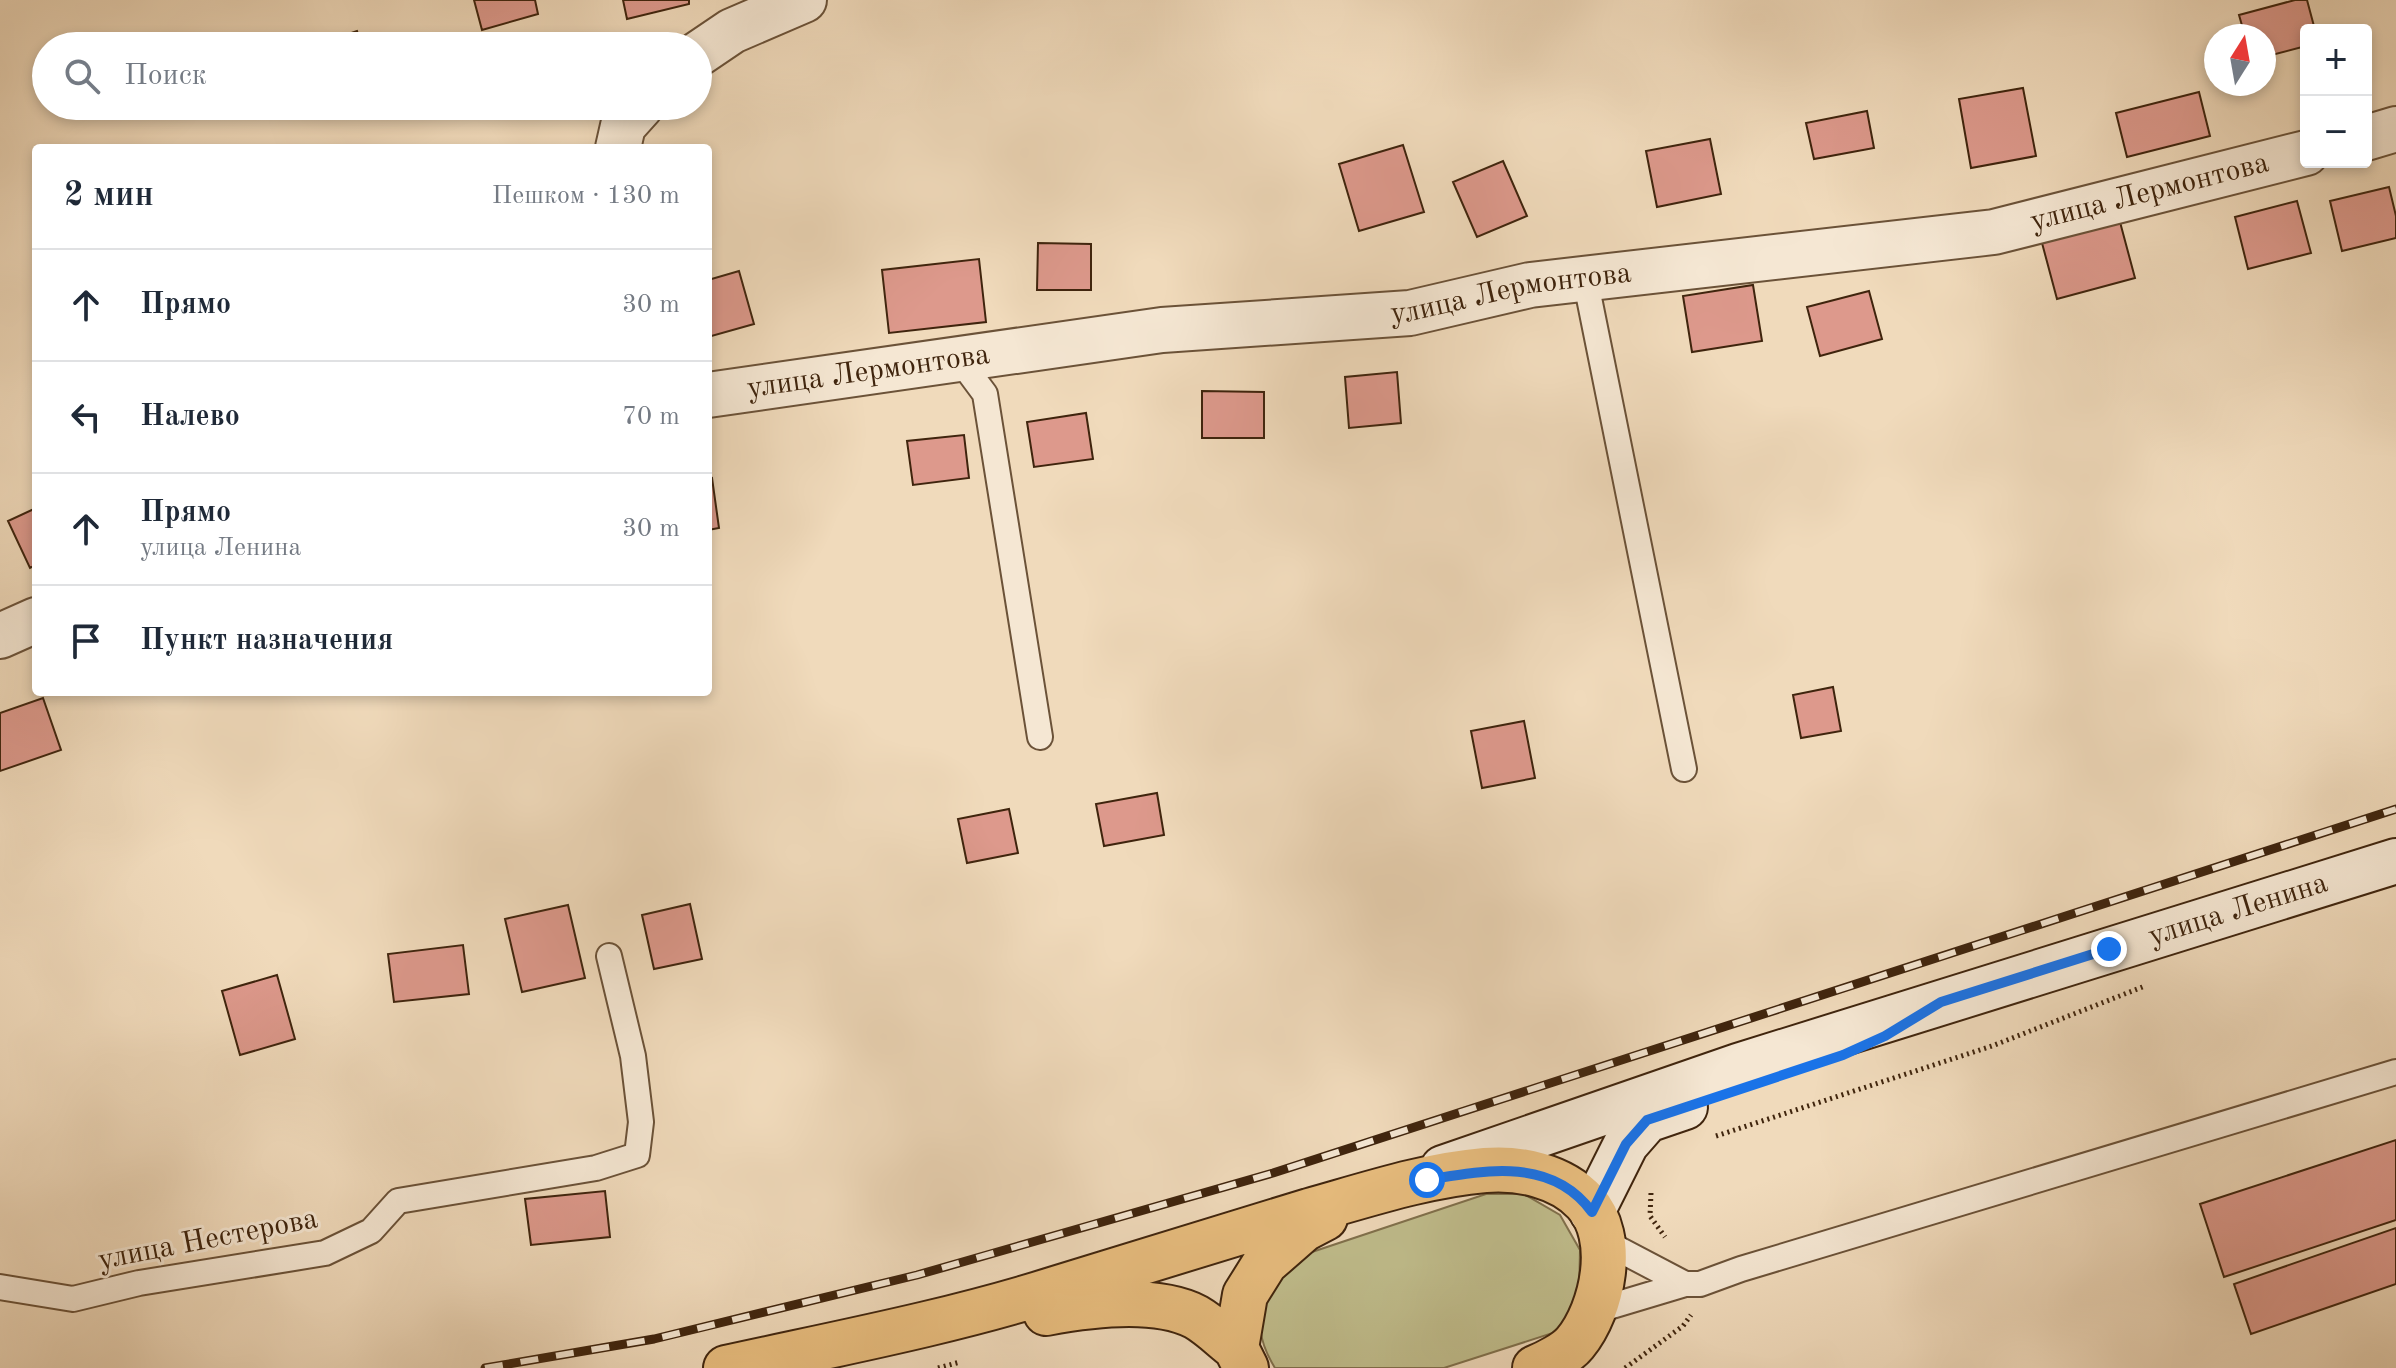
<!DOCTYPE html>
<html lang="ru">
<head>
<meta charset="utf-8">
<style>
  :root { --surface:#fff; --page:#f6f6f7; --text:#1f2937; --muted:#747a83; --line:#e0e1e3 }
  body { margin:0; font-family:"Old Standard TT",serif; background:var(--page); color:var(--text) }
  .controls { position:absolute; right:24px; top:24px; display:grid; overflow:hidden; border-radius:8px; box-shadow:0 4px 12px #0003 }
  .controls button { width:72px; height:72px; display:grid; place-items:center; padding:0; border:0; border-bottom:2px solid var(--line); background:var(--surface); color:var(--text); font:40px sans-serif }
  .compass { position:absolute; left:2204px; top:24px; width:72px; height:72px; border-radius:50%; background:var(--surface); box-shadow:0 4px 12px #0003; rotate:11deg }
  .stop { position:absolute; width:24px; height:24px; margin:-18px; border:6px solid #1a73e8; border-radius:50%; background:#fff }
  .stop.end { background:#1a73e8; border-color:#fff; box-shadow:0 2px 8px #0008 }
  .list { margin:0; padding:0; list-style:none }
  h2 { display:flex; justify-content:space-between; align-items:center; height:104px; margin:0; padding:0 32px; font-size:34px }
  h2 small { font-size:26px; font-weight:400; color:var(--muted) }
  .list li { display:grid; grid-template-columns:52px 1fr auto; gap:24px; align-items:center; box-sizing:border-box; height:112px; padding:0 32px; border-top:2px solid var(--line) }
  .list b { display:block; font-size:30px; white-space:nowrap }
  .list p { margin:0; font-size:26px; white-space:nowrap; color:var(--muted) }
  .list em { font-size:26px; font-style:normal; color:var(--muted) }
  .icon { flex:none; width:44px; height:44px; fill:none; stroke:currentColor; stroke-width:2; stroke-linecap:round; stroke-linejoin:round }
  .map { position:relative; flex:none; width:2396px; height:1368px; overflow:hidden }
  .search { position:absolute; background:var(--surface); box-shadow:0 4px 12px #0003; left:32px; top:32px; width:680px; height:88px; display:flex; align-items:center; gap:20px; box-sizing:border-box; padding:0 28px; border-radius:44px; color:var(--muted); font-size:30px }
  .panel { position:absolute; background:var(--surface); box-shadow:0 4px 12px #0003; left:32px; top:144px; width:680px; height:552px; border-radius:8px }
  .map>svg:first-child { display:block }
</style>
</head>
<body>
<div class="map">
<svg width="2396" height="1368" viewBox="0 0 2396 1368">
  <rect width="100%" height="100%" fill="#f0dabb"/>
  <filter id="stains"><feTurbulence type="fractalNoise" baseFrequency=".0025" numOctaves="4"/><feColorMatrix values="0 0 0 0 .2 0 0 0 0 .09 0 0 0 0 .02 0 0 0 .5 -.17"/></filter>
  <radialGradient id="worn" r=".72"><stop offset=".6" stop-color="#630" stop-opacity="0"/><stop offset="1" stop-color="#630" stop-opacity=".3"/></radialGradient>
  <path fill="#c0bd8c" stroke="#80704c" stroke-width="2" d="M1486,1194H1524L1560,1215L1580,1250L1579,1294L1559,1331L1444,1368H1275C1257,1339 1258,1321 1263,1288L1306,1254Z"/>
  <path fill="#dd998c" stroke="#3f240d" stroke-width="2" d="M474,0H535L538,14L482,30Z
    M623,0H689V4L627,19Z
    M2295,0H2307L2315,30H2306V46L2264,57V36H2245L2239,15Z
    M357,31L362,46H326L325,42Z
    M2023,88L2036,156L1971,168L1959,99Z
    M2199,92L2210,136L2127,157L2116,113Z
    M1867,111L1874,148L1814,159L1806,123Z
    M1710,139L1721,194L1657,207L1646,151Z
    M1403,145L1424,212L1359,231L1339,164Z
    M1503,161L1527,216L1477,237L1453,182Z
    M2389,187L2396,216V238L2342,251L2330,201Z
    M2297,201L2311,253L2248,269L2235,217Z
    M2120,222L2135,278L2057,299L2042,243Z
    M1038,243L1091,244V290H1037Z
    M979,259L986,322L889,333L882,270Z
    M739,271L754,324L708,337V280Z
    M1753,285L1762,341L1692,352L1683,296Z
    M1869,291L1882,339L1820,356L1807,307Z
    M1397,372L1401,423L1349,428L1345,377Z
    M1202,391L1264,392V438H1202Z
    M1086,413L1093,459L1034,467L1027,422Z
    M964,435L969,478L913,485L907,441Z
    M712,478L719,528L708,530V479Z
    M36,508V565L30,568L8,521Z
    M1833,687L1841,731L1801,738L1793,695Z
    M43,698L61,750L0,771V713Z
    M1524,721L1535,778L1482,788L1471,731Z
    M1157,793L1164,835L1104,846L1096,804Z
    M1009,809L1018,853L967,863L958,819Z
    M690,904L702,959L654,969L642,915Z
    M568,905L585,978L522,992L505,919Z
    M463,945L469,994L394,1002L388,954Z
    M277,975L295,1039L240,1055L222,991Z
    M2396,1140V1220L2224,1277L2200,1204Z
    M605,1191L610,1237L531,1245L525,1199Z
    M2396,1228V1284L2251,1334L2234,1284Z"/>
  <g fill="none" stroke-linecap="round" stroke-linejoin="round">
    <g stroke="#6b5238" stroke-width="28">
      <path id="lane" d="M1585,278L1684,769
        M959,359L985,394L1040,737
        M1603,1241L1685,1284
        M0,1287L73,1299L139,1283L325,1253L371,1231L398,1201L596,1168L637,1155L641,1122L633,1056L609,956
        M1595,1311L1685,1284H1700L1741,1269L2396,1072"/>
    </g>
    <g stroke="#6b5238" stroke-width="48">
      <g id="street">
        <path d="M698,54L732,31L804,0"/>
        <path d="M2366,138L2396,129"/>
        <path d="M618,148L623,126L641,106"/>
        <path id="s1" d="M708,395L1162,330L1410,313L1530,285L1994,232L2306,153"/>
        <path d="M0,636L36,620"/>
      </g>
    </g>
    <g stroke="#3f240d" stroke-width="48">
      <g id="secondary">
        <path id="s2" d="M1443,1168L1738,1066L2396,861"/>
        <path d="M1592,1212L1626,1144L1647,1120L1685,1107"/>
      </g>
    </g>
    <g stroke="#3f240d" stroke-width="48">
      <path id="primary" d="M1046,1313C1089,1305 1155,1296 1196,1317C1210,1325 1223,1338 1236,1348
        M726,1368C835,1344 947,1323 1055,1289C1139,1263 1224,1237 1309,1211C1366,1195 1426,1175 1485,1170C1519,1167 1561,1176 1585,1202C1618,1237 1603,1309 1575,1343C1567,1353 1547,1363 1535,1368
        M1246,1368L1236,1348L1245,1295L1265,1263L1304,1229L1325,1218"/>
    </g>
    <path stroke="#3f240d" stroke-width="5" stroke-dasharray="2 4" stroke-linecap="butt" d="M1716,1136L1992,1046L2145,986
      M1651,1193L1650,1216L1665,1237
      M938,1368L960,1362
      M1625,1368L1683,1326L1691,1315"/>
    <use href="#lane" stroke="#f5e7d3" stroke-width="24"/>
    <use href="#street" stroke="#f5e7d3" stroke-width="44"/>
    <use href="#secondary" stroke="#f5e7d3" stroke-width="44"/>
    <use href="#primary" stroke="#e8bd7e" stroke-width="44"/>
    <g stroke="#3f240d" stroke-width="9">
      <path id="rail" d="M485,1368L654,1339L917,1275L1273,1173L2396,809"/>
    </g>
    <use href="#rail" stroke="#f5e7d3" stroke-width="6" stroke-dasharray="18" stroke-linecap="butt"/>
  </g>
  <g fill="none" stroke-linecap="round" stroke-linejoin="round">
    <path stroke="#1a73e8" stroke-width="10" d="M1427,1180C1485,1170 1552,1157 1592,1212L1626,1144L1647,1120L1843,1055L1885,1036L1941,1002L2109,949"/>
  </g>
  <g text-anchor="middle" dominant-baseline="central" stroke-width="6" stroke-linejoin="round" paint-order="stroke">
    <g font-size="30" fill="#3f240d" stroke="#f5e7d3">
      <text stroke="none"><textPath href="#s1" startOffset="1458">улица Лермонтова</textPath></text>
      <text stroke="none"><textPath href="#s1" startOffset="810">улица Лермонтова</textPath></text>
      <text stroke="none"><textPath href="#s1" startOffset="162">улица Лермонтова</textPath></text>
      <text stroke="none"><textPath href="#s2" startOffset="836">улица Ленина</textPath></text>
      <text transform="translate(208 1240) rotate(-11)">улица Нестерова</text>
    </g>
  </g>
  <rect width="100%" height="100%" filter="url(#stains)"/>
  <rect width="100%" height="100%" fill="url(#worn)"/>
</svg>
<div class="controls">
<button>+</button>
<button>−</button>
</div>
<svg class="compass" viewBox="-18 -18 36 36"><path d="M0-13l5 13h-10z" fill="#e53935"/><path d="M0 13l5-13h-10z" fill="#747a83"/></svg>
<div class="stop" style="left:1427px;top:1180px"></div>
<div class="stop end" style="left:2109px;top:949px"></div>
<div class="search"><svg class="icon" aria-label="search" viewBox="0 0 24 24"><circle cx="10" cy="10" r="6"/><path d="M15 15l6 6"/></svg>Поиск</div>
<section class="panel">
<h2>2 мин<small>Пешком · 130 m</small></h2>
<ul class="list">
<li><svg class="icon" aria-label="ahead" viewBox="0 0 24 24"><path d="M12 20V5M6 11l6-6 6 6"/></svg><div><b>Прямо</b></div><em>30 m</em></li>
<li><svg class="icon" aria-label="left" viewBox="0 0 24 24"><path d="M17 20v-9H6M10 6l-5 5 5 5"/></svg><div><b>Налево</b></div><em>70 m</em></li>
<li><svg class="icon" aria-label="ahead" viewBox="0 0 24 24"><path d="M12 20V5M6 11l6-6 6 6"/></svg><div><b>Прямо</b><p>улица Ленина</p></div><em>30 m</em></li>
<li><svg class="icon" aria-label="arrive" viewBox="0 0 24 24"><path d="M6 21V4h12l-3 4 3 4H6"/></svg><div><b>Пункт назначения</b></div></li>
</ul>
</section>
</div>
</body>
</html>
